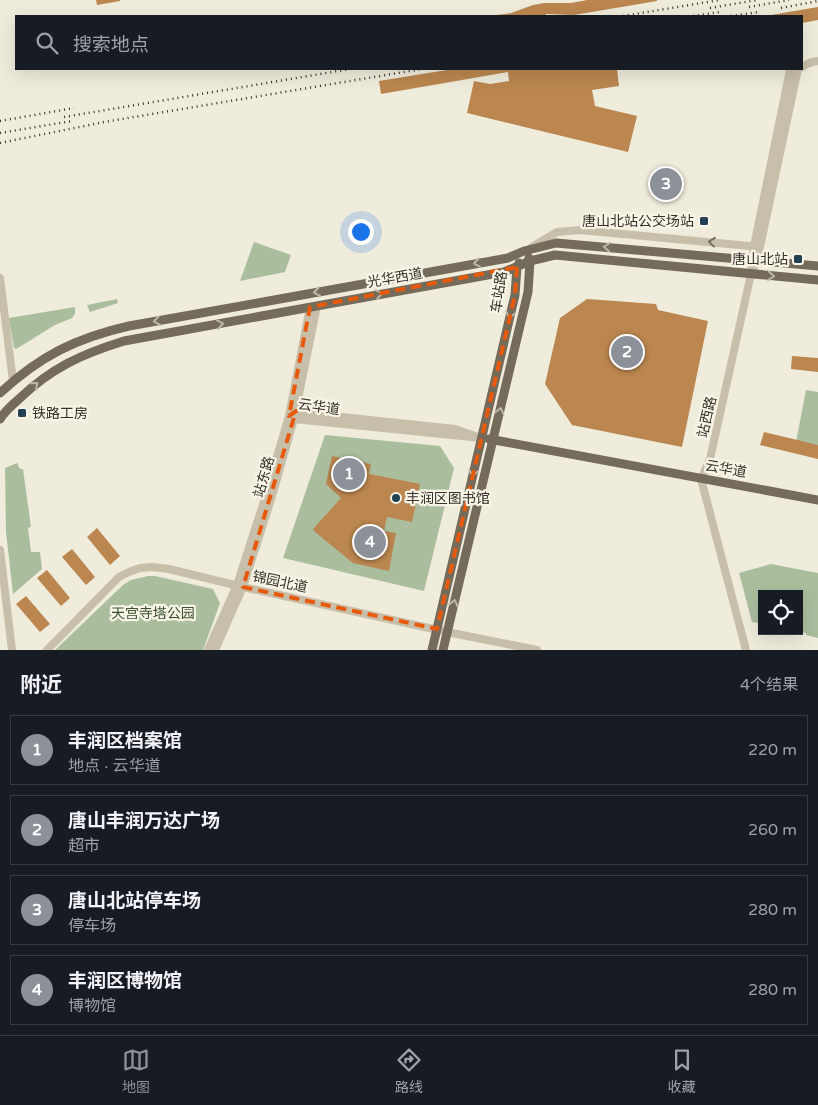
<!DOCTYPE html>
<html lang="zh">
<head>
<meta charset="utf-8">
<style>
  :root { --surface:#171b24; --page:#242831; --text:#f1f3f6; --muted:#9ea1a6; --line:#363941; --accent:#8c9099 }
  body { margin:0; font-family:"Varela Round","Noto Sans SC",sans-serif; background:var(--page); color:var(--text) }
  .controls { position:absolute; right:15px; bottom:15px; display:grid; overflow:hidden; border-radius:0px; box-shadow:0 5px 20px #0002 }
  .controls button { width:45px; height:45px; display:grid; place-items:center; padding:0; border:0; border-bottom:1px solid var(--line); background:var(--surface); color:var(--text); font:25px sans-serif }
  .you { position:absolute; left:360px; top:231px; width:18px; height:18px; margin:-12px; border:4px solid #fff; border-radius:50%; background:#1a73e8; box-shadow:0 0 0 8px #1a73e833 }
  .badge { display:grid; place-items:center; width:32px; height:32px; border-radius:50%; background:var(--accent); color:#fff; font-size:16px; font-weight:700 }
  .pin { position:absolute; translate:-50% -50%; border:2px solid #fff; box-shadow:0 1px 5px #0006 }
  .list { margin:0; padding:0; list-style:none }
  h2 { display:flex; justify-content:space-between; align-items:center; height:65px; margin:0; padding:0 20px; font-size:21px }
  h2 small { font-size:16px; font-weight:400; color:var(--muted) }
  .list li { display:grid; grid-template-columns:32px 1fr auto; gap:15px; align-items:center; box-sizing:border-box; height:70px; margin:0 10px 10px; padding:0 10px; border:1px solid var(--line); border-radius:0px }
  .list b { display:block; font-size:19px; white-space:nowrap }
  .list p { margin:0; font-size:16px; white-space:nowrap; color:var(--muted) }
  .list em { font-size:16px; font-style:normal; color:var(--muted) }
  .icon { flex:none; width:28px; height:28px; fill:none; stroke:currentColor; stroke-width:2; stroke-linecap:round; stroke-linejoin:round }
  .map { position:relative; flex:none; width:818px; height:650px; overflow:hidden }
  .search { position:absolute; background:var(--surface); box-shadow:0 5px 20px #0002; left:15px; right:15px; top:15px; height:55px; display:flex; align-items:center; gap:12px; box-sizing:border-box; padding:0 18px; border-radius:0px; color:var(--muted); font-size:19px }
  .sheet { height:385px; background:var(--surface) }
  nav { display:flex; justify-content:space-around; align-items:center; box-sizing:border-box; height:70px; border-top:1px solid var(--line); background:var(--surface); font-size:14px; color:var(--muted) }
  nav a { display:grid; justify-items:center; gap:2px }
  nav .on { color:var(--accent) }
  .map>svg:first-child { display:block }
</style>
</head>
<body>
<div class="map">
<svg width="818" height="650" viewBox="0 0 818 650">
  <rect width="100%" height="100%" fill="#f0ecdc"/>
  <path fill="#aabe9e" d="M254,242L291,255L285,272L240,281Z
    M117,299L118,303L90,312L87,305Z
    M75,307V314L72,318L55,325L16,349L14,348L9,318Z
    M806,390L818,392V445L796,442Z
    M325,435L440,446L454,468L424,591L283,558Z
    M17,463L20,469H23L31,527L28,528L31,552H40L42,569L13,594L6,532L5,468Z
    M771,564L818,573V638L806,635V633L796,631H799V594H762V624L752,622L739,573Z
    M148,576H155L213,589L220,603L203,650H55L123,585L131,580Z"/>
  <path fill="#bb864f" d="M96,0H120V1L97,5Z
    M587,0H657V1L574,15L546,14V16H497V15L511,13L533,5L544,3H571Z
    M818,7V20L802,23V16H771V15Z
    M453,69H617L619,86L592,90L595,106L637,116L628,152L467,113L474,81L490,84L509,81L508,72L381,94L379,81Z
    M587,299L656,304L658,310L708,321L682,447L572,425L545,384L560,318Z
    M792,356L818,358V372L791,369Z
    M764,432L818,445V459L760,445Z
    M332,456L371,464L369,474L420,484L412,522L387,517L384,531L396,533L389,571L353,563L315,532L313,529L341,498L326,484Z
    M97,528L120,556L110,565L87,537Z
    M72,549L95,577L86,585L62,557Z
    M47,570L70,598L61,606L37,578Z
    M26,596L50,624L40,632L16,604Z"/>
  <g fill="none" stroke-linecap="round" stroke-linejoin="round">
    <path stroke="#c7bfa9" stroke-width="8" d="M802,67L809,63L818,61
      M532,247L557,232L580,230L760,247
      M755,266L757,261L798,69
      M0,278L13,381
      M295,412L455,429L481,438L294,419L289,416Z
      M0,550L12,650
      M47,650L119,577L129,572L140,568L152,567L169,569L243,587L447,632L537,650
      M208,650L237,585L264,501L289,416L310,307
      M215,650L243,587L273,493L294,419L317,306
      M746,650L701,479L710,459L751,274L754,246L790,70L798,69"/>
    <path stroke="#756b5b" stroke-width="9" d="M0,393C40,356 76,338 129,326L508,258L524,251L556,243L818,266
      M0,419C5,411 12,405 19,399C51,368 82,354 124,341L504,272L530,261L555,255L818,280
      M489,439L818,500
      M432,650L515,295L517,267L519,263
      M443,650L528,292L530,261L529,258"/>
    <path stroke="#353028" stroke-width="2.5" stroke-dasharray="1 4" stroke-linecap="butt" d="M749,7L789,0
      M710,8L757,0
      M781,8L818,1
      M623,16L720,0
      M693,16L720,12
      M731,16L759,12
      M64,117L350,69
      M0,121L74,108
      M0,133L72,121
      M0,143L104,122L422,69"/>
  </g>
  <defs><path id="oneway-chevron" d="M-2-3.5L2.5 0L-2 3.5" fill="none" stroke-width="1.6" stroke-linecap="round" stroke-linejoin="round" transform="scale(1.25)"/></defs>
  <use stroke="#777062" href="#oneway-chevron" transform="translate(712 242) rotate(-174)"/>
  <g stroke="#bdb7a9">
    <use href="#oneway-chevron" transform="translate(607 247) rotate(-175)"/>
    <use href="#oneway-chevron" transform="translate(477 263) rotate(170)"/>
    <use href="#oneway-chevron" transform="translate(771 276) rotate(5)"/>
    <use href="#oneway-chevron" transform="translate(317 292) rotate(170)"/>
    <use href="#oneway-chevron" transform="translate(379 294) rotate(-10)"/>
    <use href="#oneway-chevron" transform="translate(510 315) rotate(103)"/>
    <use href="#oneway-chevron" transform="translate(157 321) rotate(170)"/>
    <use href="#oneway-chevron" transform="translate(220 324) rotate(-10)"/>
    <use href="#oneway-chevron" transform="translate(35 385) rotate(-40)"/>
    <use href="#oneway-chevron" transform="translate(500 411) rotate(-77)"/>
    <use href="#oneway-chevron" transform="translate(473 473) rotate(103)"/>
    <use href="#oneway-chevron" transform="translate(454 603) rotate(-76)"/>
  </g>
  <path fill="none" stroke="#e8590c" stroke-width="4" stroke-dasharray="10 6" stroke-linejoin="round" d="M517,267L515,295L437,629L243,587L296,411L289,416L310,307Z"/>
  <g fill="#224253" stroke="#f8f5e8" stroke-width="2">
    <rect x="699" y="216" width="10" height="10" rx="2.5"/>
    <rect x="793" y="254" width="10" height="10" rx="2.5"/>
    <rect x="17" y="408" width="10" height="10" rx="2.5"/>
    <circle cx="396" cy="498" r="5"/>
  </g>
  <g text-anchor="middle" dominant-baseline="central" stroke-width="4.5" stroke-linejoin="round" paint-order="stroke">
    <g font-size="14" fill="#353028" stroke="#f8f5e8" text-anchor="end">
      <text x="694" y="221">唐山北站公交场站</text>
      <text x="788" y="259">唐山北站</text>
      <text x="32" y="413" text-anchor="start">铁路工房</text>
      <text x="406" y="498" text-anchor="start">丰润区图书馆</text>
    </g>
    <g font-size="14" fill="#353028" stroke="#f8f5e8">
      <text transform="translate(395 278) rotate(-10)">光华西道</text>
      <text transform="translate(499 292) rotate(-81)">车站路</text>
      <text transform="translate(319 407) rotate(8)">云华道</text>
      <text transform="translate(707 417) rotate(-77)">站西路</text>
      <text transform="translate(726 469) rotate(10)">云华道</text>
      <text transform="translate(264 477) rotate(-74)">站东路</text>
      <text transform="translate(280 582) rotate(12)">锦园北道</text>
    </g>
    <g font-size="14" fill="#3b512e" stroke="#f8f5e8">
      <text x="153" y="613">天宫寺塔公园</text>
    </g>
  </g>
</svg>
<div class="controls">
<button><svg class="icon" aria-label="locate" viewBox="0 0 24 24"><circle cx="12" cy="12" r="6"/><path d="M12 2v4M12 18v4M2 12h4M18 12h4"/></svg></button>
</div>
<div class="you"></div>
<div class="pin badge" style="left:349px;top:474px">1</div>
<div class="pin badge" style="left:627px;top:352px">2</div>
<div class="pin badge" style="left:666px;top:184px">3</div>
<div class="pin badge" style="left:370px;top:542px">4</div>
<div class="search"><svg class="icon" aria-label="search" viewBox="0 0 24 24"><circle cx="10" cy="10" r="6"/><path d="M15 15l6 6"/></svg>搜索地点</div>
</div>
<section class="sheet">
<h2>附近<small>4个结果</small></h2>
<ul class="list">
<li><span class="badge">1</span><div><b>丰润区档案馆</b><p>地点 · 云华道</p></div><em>220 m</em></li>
<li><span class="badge">2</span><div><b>唐山丰润万达广场</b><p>超市</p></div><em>260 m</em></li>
<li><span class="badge">3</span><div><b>唐山北站停车场</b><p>停车场</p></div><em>280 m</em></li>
<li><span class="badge">4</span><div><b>丰润区博物馆</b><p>博物馆</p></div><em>280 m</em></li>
</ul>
</section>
<nav>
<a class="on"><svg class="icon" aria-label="map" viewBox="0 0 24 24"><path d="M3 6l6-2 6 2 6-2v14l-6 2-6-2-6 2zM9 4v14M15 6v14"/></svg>地图</a>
<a><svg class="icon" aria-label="directions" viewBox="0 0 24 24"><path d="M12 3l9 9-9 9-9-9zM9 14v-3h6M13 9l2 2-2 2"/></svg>路线</a>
<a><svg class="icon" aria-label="saved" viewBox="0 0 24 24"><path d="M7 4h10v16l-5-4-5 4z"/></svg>收藏</a>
</nav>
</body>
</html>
